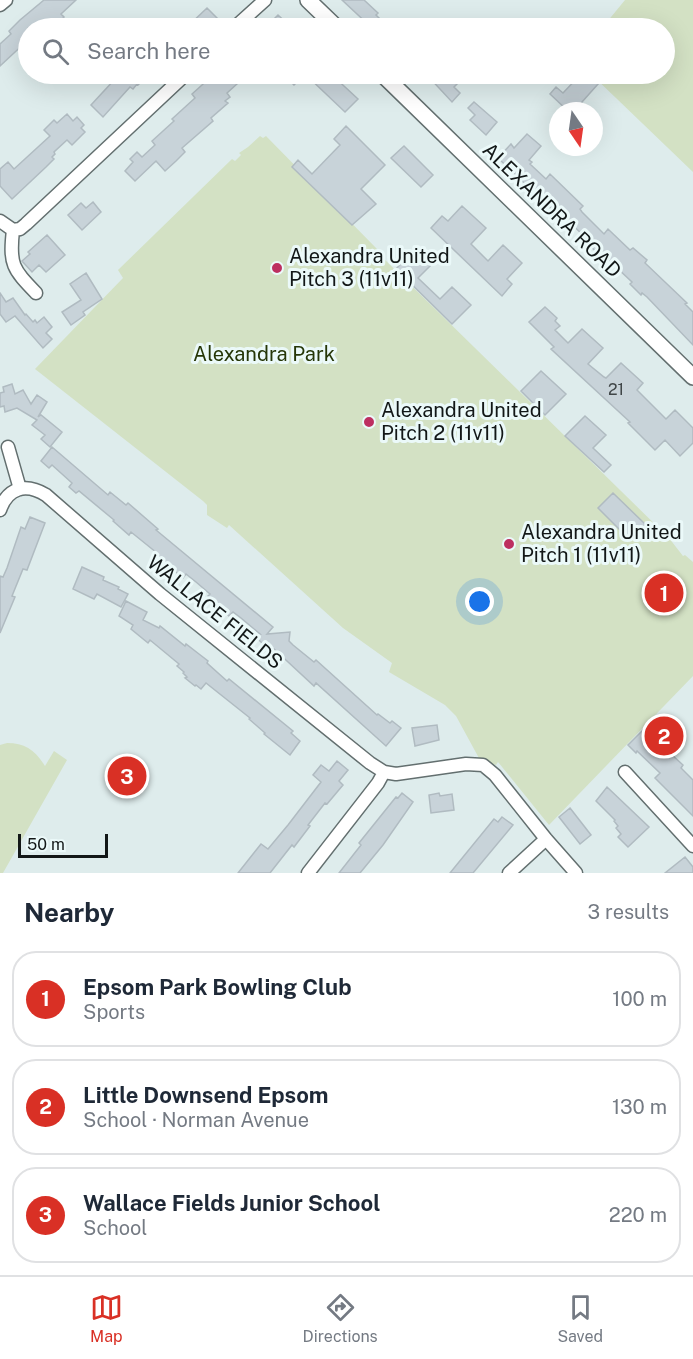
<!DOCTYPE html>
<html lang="en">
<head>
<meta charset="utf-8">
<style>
  :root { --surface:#fff; --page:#f6f6f7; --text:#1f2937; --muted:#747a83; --line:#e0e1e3; --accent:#d93025 }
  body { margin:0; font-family:"Public Sans",sans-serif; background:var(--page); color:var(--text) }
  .compass { position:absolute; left:549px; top:102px; width:54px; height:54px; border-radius:50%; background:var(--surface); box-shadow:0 6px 24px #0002; rotate:167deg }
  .scale { position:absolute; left:18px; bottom:15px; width:90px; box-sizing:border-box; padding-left:6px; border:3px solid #121717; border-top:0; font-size:16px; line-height:21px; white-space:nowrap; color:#121717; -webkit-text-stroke:4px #ebf9f9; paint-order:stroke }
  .you { position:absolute; left:480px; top:602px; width:21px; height:21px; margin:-15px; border:4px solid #fff; border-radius:50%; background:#1a73e8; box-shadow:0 0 0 9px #1a73e833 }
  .badge { display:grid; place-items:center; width:39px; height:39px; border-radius:50%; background:var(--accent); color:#fff; font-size:20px; font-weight:700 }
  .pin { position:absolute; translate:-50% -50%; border:3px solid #fff; box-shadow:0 2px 6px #0006 }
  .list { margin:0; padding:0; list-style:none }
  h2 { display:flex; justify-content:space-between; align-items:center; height:78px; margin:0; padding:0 24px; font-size:26px }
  h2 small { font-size:20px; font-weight:400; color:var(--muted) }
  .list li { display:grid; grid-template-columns:39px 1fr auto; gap:18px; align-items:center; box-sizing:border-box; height:96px; margin:0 12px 12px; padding:0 12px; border:2px solid var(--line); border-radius:24px }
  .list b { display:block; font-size:22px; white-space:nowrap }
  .list p { margin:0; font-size:20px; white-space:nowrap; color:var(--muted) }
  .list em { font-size:20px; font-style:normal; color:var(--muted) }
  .icon { flex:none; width:33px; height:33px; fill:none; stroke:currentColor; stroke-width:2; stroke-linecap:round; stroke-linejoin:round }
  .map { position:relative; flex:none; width:693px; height:873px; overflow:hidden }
  .search { position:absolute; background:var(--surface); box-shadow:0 6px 24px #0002; left:18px; right:18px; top:18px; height:66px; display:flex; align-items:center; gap:15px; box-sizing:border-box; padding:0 21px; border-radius:33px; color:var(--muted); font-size:22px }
  .sheet { height:402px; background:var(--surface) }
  nav { display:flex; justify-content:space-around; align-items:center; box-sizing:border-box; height:84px; border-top:2px solid var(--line); background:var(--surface); font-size:16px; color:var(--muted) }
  nav a { display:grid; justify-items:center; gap:3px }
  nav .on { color:var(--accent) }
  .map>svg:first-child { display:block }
</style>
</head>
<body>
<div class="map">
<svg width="693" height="873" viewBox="0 0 693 873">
  <rect width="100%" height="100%" fill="#deecec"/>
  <path fill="#d3e1c4" d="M625,0H693V172L591,74H664V28H602Z
    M260,136L263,138L266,136L377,249L380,255L669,538L683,556L685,555L693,562V676L549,825L498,762L496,765L480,760L456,716L445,705L389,672L392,663L343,628L229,525L227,528L207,515V505L203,501L35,369L123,278L118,270L232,159L235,161L241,155L239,153L248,147Z
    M7,743C25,743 35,750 45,766L54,751L67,760L3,873H0V745Z"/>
  <path fill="#c8d3d9" stroke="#b0bbc1" stroke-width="1.5" d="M44,0H76L61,14L64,17L57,24L54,21L46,28H28V40L0,66V44L11,34L9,31L20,20Z
    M342,0H364L378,13L376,15L389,28H372Z
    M207,8L217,18L206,28H186Z
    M278,15L292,28H265Z
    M109,74H149L138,85L137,84L133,89L130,87L103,117L91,105L115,79Z
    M218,74H248L227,93L230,97L225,101L228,103L211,118L213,121L182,148L185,152L176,161L165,171L156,161L135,181L125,171L133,162L130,159L137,152L142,157L155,145L152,141L174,121L172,119L195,98L192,94L212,76L213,78Z
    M283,74H331L358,99L345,112L305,74L294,85Z
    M426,74H451L460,81L454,87L460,93L452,102Z
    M581,74H587L598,84L574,111H568L550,94L556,87L563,93Z
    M474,102L497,122L486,135L470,120L475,115L468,108Z
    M67,114L73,121L77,117L84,125L81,128L85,132L72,145L67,140L54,152L55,154L52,157L54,159L46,167L12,199L0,186V169L8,162L14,169L50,136L44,130L54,120L57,123Z
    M346,126L385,165L361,189L376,204L352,225L292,167L298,160L312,174L340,145L334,139Z
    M527,134L541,146L529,160L532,162L530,164L546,179L550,174L583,206L580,209L582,212L604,234L608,229L630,250L633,248L647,260L645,263L687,303L685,304L693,312V345L647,297L642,293L641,295L630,284L632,282L600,252L598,254L580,235L582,234L567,220L565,222L498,158L511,144L514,148Z
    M404,146L433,175L421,187L391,158Z
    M93,202L101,212L82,230L68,215L81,203L86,208Z
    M462,206L486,228L471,244L488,261L503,245L522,263L507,279L512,284L502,296L431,228L442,216L448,221Z
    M47,235L65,255L46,272L39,265L32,272L22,261L30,254L28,252Z
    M415,249L432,264L418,278L440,299L452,287L471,305L452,324L396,269Z
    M86,273L102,299L83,312L85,315L71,325L62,312L81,300L70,284Z
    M0,293L6,302L13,298L25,315L26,314L33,322L35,320L37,323L44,317L52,327L46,333L52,339L43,348L15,316L6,322L0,314Z
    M545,307L557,318L555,321L560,326L555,330L568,343L582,329L603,348L588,364L604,377L606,378L621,363L643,383L637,390L666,419L675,410L693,428V443L680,456L665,440L655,450L628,423L630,422L551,349L554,347L529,322Z
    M541,371L566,394L545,415L521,391Z
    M12,384L15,394L23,390L31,404L37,395L47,402L38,417L41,415L62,432L50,447L41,439L45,435L32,425L37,420L17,408L5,412L4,406L0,407V393L4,392L3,387Z
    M585,416L606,435L593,448L611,465L604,472L565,436Z
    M52,447L108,495L110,492L126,505L128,503L158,529L156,530L273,627L267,634L290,632L289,641L293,645L314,662L316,660L377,715L378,714L390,723L392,721L401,728L386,746L316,683L314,686L274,649L272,651L261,642L252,634H260L241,618L233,612L229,616L210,600L211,599L208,596L210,594L196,582L186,574L183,578L155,555L157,553L131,532L129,535L113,521L114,520L79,491L76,493L69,487L72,483L52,465L49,468L41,461Z
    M613,493L645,524L630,540L598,508Z
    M30,517L45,523L27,570L23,569L12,596L15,597L0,633V576L3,577L7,568L21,527L25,529Z
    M82,567L104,577L103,580L119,587L118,589L128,594L121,607L97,594L94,599L73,589Z
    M126,601L147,612L143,620L159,628L160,626L185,646L186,644L199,654L208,661L207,663L227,681L229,679L293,731L291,733L300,741L290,755L264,734L265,733L249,719L250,718L206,683L201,689L196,685L195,686L185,678L187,677L183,673L184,672L177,666L179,664L150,640L148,643L131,629L133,625L119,616Z
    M437,725L439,740L415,746L412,728Z
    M646,727L662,742L660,744L683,765L681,768L693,780V816L655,778L660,773L637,751L636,753L628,745Z
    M337,761L348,770L339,781L343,785L327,804L325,803L308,825L310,826L294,847L292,845L270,873H238L261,844L268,849L288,825L321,782L313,775L321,765L329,771Z
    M607,787L649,827L628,847L618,837L621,834L616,828L618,826L614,821L615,820L596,801Z
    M402,793L413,802L383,845L360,873H339L361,845L359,843L396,797L398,798Z
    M439,793L440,796L452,794L454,810L431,813L429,795Z
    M570,808L591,835L580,844L559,817Z
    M502,817L513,825L473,873H450L494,819L498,822Z
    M685,857L693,867V873H665Z"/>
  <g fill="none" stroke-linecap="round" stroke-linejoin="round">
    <g stroke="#636f6f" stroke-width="15">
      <path id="minor" d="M0,5L6,0
        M234,28L265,0
        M0,221L13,230
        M13,230L20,229L26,224L186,74
        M13,230C9,265 13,269 36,293
        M8,447L20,489
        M0,510C8,487 26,483 46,495L160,594L370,763L384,772L396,774L466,764L483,765L495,775L546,839L576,873
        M625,772L693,846
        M308,873L378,783L384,772
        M509,873L546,839"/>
    </g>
    <g stroke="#636f6f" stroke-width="18">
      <path id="major" d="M308,0L337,28
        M382,74L693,377"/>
    </g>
    <use href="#minor" stroke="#fff" stroke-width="12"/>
    <use href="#major" stroke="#fff" stroke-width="15"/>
  </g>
  <g fill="#bd2f60" stroke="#ebf9f9" stroke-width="2">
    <circle cx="277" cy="268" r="6"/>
    <circle cx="369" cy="422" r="6"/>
    <circle cx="509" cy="544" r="6"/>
  </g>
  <g text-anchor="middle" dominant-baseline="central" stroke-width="6" stroke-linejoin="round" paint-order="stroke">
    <g font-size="16" fill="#404648">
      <text x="616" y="389">21</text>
    </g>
    <g font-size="20" fill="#121717" stroke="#ebf9f9">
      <text transform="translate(552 210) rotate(44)">ALEXANDRA ROAD</text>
      <text transform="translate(215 612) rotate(39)">WALLACE FIELDS</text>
    </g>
    <g font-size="20" fill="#121717" stroke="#ebf9f9" text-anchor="start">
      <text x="289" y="256">Alexandra United<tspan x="289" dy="23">Pitch 3 (11v11)</tspan></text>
      <text x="381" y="410">Alexandra United<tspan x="381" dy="23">Pitch 2 (11v11)</tspan></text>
      <text x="521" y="532">Alexandra United<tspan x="521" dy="23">Pitch 1 (11v11)</tspan></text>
    </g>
    <g font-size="20" fill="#253607" stroke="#ebf9f9">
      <text x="264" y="354">Alexandra Park</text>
    </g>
  </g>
</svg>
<svg class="compass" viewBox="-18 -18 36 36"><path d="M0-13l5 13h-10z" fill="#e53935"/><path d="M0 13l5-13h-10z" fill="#747a83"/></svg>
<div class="scale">50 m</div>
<div class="you"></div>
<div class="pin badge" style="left:664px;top:593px">1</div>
<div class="pin badge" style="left:664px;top:736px">2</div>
<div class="pin badge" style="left:127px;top:776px">3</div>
<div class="search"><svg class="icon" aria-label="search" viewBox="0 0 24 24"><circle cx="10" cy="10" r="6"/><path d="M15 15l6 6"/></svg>Search here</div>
</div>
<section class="sheet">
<h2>Nearby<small>3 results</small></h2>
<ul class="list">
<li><span class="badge">1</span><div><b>Epsom Park Bowling Club</b><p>Sports</p></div><em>100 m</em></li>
<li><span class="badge">2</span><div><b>Little Downsend Epsom</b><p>School · Norman Avenue</p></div><em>130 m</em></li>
<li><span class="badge">3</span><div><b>Wallace Fields Junior School</b><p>School</p></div><em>220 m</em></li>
</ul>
</section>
<nav>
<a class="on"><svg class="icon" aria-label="map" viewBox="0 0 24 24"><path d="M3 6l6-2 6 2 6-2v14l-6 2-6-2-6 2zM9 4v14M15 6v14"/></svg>Map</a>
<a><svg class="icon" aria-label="directions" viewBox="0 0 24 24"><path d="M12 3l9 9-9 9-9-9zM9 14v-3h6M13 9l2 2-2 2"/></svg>Directions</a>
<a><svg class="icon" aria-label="saved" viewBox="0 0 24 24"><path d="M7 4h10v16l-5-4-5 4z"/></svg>Saved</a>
</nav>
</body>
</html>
